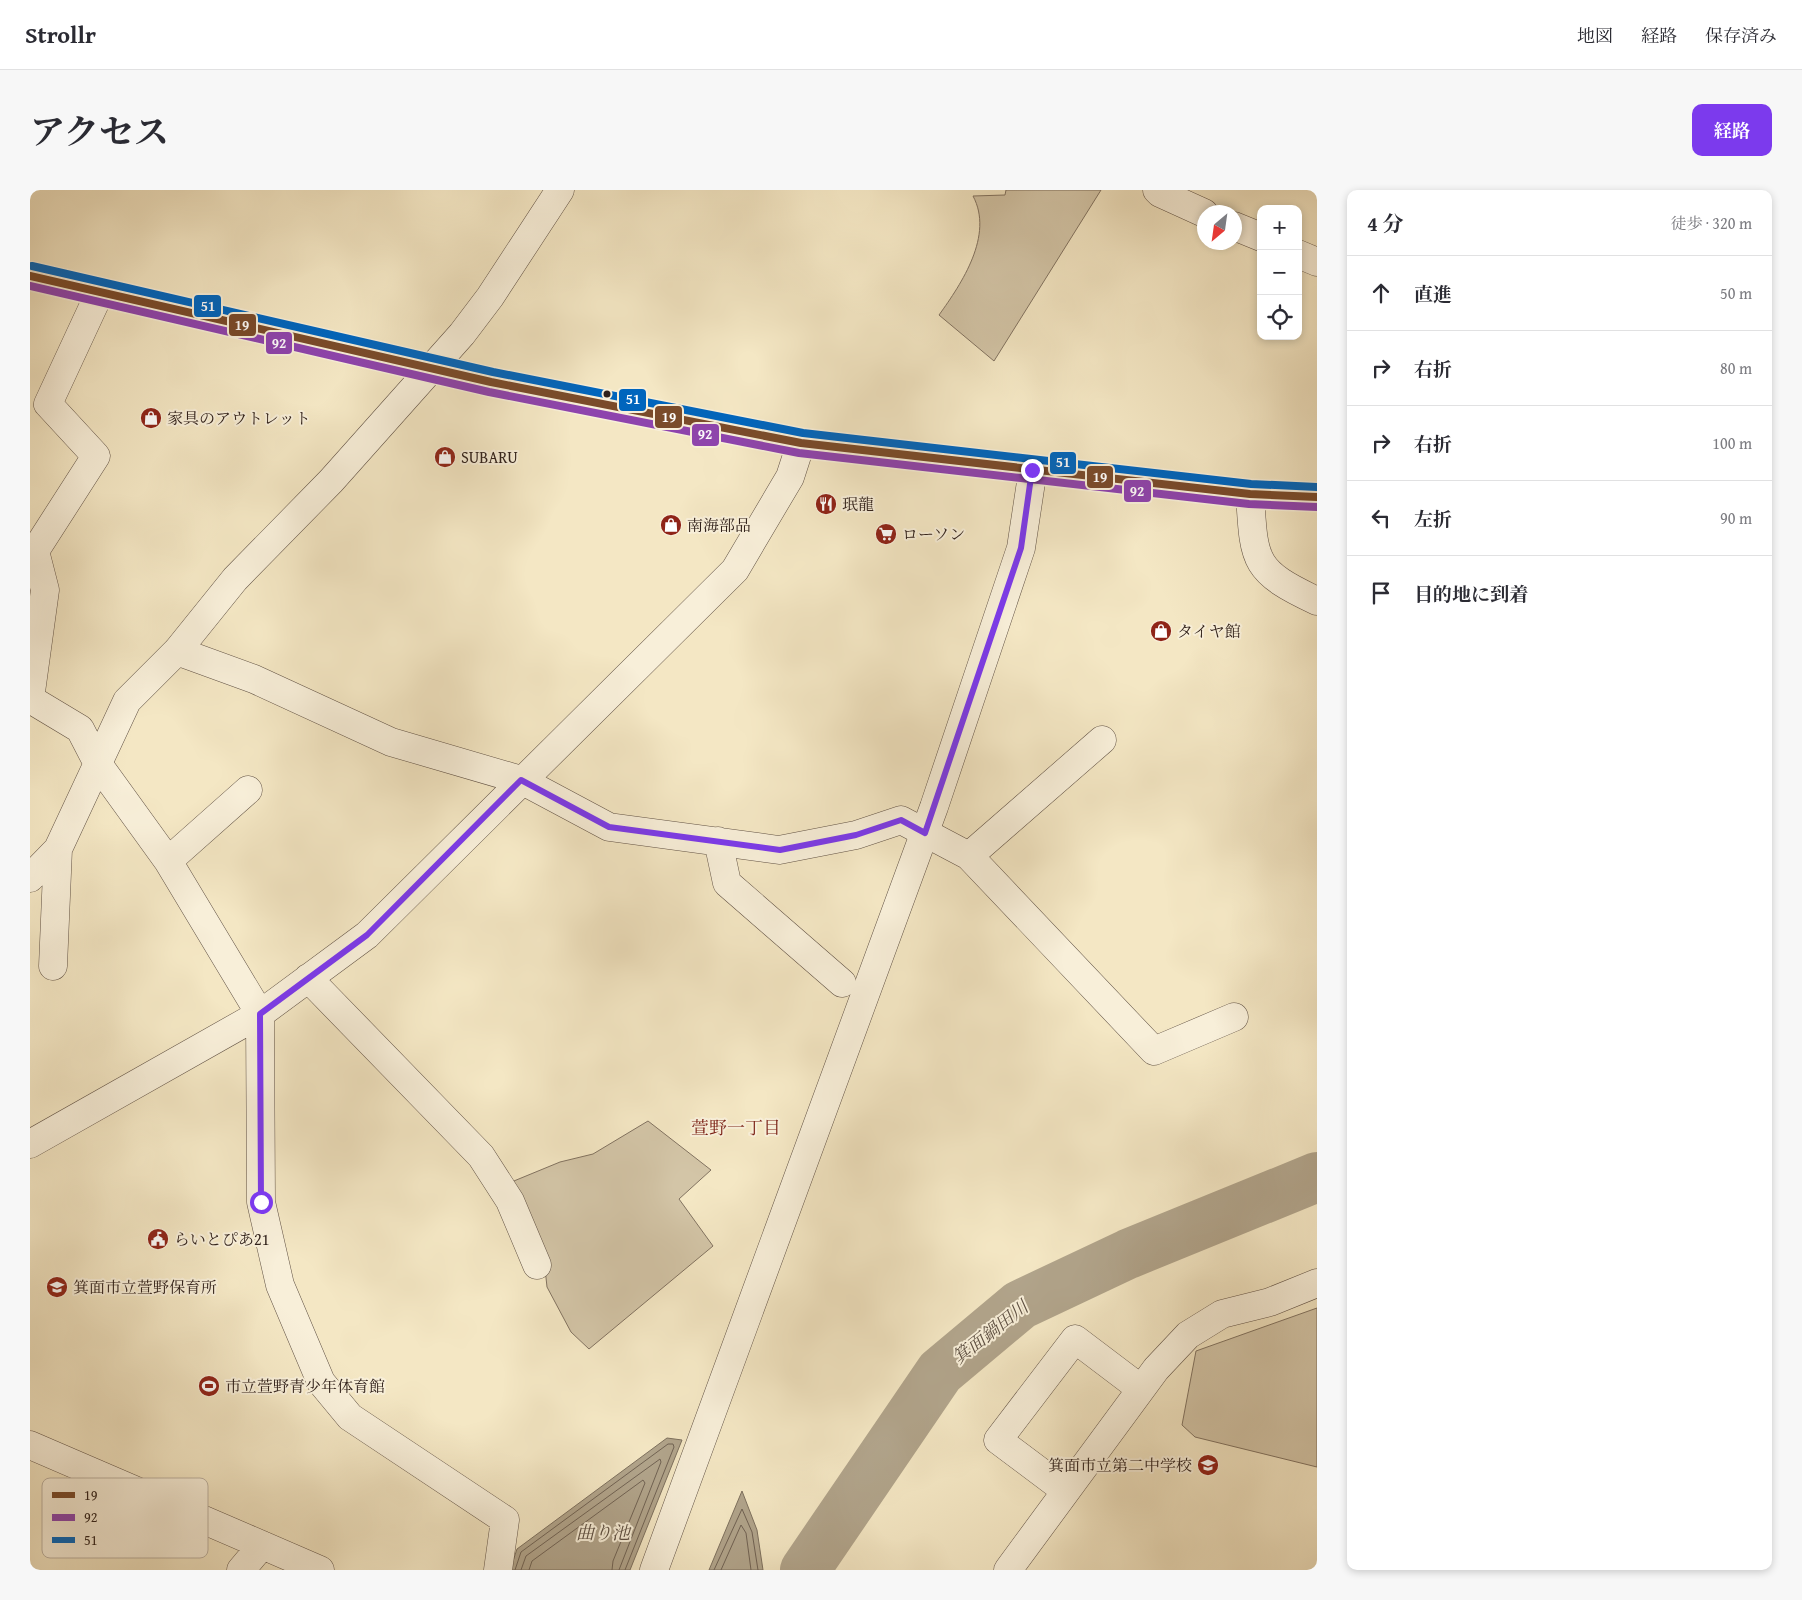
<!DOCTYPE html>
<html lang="ja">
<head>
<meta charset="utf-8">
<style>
  :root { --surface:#fff; --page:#f7f7f7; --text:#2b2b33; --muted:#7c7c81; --line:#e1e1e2; --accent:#7c3aed }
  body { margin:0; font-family:"Gentium Book Plus","Noto Serif JP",serif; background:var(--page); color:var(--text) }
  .controls { position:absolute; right:15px; top:15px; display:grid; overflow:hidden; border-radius:10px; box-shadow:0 2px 8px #0003 }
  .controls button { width:45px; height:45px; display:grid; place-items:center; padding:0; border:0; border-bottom:1px solid var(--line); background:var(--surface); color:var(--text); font:25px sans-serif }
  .compass { position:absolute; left:1167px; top:15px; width:45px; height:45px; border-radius:50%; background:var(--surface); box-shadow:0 2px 8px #0003; rotate:209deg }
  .stop { position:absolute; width:15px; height:15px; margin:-11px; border:4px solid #7c3aed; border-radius:50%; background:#fff }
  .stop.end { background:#7c3aed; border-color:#fff; box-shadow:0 1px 5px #0008 }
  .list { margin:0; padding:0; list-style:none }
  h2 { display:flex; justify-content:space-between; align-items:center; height:65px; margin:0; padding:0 20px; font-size:21px }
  h2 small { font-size:16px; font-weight:400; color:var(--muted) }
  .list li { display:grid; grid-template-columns:32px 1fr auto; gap:15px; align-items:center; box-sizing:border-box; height:75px; padding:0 20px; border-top:1px solid var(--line) }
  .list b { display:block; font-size:19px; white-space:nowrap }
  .list em { font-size:16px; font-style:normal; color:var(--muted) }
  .icon { flex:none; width:28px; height:28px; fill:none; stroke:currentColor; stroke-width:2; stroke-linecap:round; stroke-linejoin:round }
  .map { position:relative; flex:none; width:1287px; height:1380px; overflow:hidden; border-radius:10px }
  header { display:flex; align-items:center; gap:30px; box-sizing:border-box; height:70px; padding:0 25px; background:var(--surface); border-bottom:1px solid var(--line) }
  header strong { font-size:24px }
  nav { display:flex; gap:28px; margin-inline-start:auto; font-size:18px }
  .intro { display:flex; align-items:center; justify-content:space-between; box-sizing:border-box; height:120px; padding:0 30px }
  h1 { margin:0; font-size:35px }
  .button { padding:12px 22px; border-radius:10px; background:var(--accent); color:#fff; font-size:18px; font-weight:700 }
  main { display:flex; gap:30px; padding:0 30px }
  aside { flex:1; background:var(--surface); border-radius:10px; box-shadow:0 2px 8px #0003 }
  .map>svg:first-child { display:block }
</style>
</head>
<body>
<header>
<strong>Strollr</strong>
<nav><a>地図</a><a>経路</a><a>保存済み</a></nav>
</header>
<div class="intro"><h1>アクセス</h1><a class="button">経路</a></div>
<main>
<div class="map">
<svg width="1287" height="1380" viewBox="0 0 1287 1380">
  <rect width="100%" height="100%" fill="#f4e7c4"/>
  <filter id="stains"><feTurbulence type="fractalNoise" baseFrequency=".004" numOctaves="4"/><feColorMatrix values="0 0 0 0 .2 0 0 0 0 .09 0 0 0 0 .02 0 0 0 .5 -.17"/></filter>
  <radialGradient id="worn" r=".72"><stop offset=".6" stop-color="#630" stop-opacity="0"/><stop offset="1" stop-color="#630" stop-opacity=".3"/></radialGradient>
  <path fill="#d3c5a7" stroke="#827361" d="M976,0H1071L964,171L909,125C932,93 964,45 943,6L975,5Z
    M618,931L681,980L649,1009L683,1056L559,1159L541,1142L517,1097L514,1069L479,993L530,972L563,964Z
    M1287,1118V1277L1165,1247L1152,1235L1166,1161Z"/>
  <path fill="#b1a48b" stroke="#7d705e" d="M637,1248L652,1250L600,1380H480L487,1359Z
    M712,1301L727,1340L733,1380H679Z"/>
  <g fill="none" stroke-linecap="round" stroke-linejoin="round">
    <path stroke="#706253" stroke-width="1" d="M485,1380L491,1362L638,1254H643L644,1257L595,1380
      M491,1380L496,1366L630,1269L631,1272L589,1380
      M499,1380L502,1371L613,1290L615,1293L583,1371L582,1380
      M684,1380L712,1319L722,1342L728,1380
      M691,1380L711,1335L716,1343L721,1380"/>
    <path stroke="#b1a48b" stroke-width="50" d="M775,1380L910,1182L990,1115L1098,1064L1287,987"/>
    <g stroke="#615245" stroke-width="29">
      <path id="minor" d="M1127,0L1130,3L1174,23
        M1204,36L1231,47
        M1268,64L1287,72
        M147,461L224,489L361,552L491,590L579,637L749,660L826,645L871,630L939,666L1124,861L1204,827
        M0,509L50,539L68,574L138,671L230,824L231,1012L250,1095L291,1192L320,1227L475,1330L468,1380
        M0,509L15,400L5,361L66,266L18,214L70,102
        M688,651L697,693L812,793
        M939,666L1072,550
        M138,671L218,600
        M0,688L28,659L97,511L147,461L205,389L301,291L432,144L460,107L530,0
        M23,776L28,659
        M278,788L451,966L480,1011L507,1075
        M0,954L230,824L337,745L705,380L760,287L771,253
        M0,1255L290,1380
        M1036,1301L968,1250L1045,1149L1111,1199
        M211,1380L232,1355
        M978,1380L1126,1179L1158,1145L1192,1124L1240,1112L1287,1093"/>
    </g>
    <g stroke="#615245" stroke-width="29">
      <path id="tertiary" d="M1220,304C1224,372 1223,381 1287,411
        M624,1380L904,617L991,358L1003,279"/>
    </g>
    <g stroke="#30211b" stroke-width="29">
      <path id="trunk" d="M0,86L461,192L771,253L1220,304L1287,307"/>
    </g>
    <use href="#minor" stroke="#f8efd9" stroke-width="28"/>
    <use href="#tertiary" stroke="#f8efd9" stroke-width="28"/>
    <use href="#trunk" stroke="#f4e7c4" stroke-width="28"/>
    <g stroke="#f8efd9" stroke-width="11">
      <path id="bus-1" d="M0,86L461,192L771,253L1220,304L1287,307"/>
    </g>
    <g stroke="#f8efd9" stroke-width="11">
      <path id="bus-2" d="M0,96L459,202L769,263L1219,314L1287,317"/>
    </g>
    <g stroke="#f8efd9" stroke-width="11">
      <path id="bus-3" d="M2,76L463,182L773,243L1221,294L1287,297"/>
    </g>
    <use href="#bus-1" stroke="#7a4b2a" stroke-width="8"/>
    <use href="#bus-2" stroke="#8e44ad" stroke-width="8"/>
    <use href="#bus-3" stroke="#0065bd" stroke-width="8"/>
  </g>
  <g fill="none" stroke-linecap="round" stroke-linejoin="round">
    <path stroke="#7c3aed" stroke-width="6" d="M231,1012L230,824L337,745L491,590L579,637L750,660L826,645L871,630L895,643L991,358L1002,280"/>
  </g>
  <defs>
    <g id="shop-disc" transform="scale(1.125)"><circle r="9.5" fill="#8f2418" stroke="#f8efd9"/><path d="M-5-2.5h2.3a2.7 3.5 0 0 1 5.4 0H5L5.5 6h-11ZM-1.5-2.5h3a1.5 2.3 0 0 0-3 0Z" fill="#fff"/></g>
    <g id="restaurant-disc" transform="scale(1.125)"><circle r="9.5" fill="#8f2418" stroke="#f8efd9"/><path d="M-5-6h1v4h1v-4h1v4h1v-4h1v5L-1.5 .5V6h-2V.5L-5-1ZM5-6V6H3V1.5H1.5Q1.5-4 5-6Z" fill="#fff"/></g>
    <g id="supermarket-disc" transform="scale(1.125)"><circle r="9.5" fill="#8f2418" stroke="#f8efd9"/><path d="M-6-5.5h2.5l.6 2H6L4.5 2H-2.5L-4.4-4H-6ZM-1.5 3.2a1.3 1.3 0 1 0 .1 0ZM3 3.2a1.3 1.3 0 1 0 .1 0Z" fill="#fff"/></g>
    <g id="civic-disc" transform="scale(1.125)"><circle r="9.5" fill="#8f2418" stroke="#f8efd9"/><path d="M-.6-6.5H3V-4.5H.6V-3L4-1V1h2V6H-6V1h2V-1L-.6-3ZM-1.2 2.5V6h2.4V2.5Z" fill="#fff"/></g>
    <g id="school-disc" transform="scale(1.125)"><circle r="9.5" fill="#8f2418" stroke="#f8efd9"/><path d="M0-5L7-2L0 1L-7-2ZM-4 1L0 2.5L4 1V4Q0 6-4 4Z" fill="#fff"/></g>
    <g id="stadium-disc" transform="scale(1.125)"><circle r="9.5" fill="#8f2418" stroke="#f8efd9"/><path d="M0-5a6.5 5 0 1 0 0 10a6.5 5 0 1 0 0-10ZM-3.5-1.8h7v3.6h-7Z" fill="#fff"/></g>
  </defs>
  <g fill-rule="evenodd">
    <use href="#shop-disc" x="121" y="228"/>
    <use href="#shop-disc" x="415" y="267"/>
    <use href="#restaurant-disc" x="796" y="314"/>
    <use href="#shop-disc" x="641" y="335"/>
    <use href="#supermarket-disc" x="856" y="344"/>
    <use href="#shop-disc" x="1131" y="441"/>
    <use href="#civic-disc" x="128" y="1049"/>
    <use href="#school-disc" x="27" y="1097"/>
    <use href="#stadium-disc" x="179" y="1196"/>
    <use href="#school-disc" x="1178" y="1275"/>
  </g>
  <circle fill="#30211b" stroke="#f8efd9" stroke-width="2" cx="577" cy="204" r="4.5"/>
  <g text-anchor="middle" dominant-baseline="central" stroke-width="4" stroke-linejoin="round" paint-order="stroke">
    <g font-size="16" fill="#30211b" stroke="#f8efd9" text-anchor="start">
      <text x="137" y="228">家具のアウトレット</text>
      <text x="431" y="267">SUBARU</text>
      <text x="812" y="314">珉龍</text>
      <text x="657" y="335">南海部品</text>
      <text x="872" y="344">ローソン</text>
      <text x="1147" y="441">タイヤ館</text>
      <text x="144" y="1049">らいとぴあ21</text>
      <text x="43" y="1097">箕面市立萱野保育所</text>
      <text x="195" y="1196">市立萱野青少年体育館</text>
      <text x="1162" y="1275" text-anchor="end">箕面市立第二中学校</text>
    </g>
    <g font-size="18" fill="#7a1f14" stroke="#f8efd9">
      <text x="706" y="937">萱野一丁目</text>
    </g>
    <g font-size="18" font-style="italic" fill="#5d4f42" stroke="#f8efd9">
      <text transform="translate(960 1142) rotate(-38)">箕面鍋田川</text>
      <text x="573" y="1342">曲り池</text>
    </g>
  </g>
  <rect x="12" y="1288" width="166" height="80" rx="8" fill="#f8efd9" stroke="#bcb1a0" stroke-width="1"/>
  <rect x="22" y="1302" width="23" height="6" fill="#7a4b2a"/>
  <rect x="22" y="1324" width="23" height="7" fill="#8e44ad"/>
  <rect x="22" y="1347" width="23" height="6" fill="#0065bd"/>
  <g font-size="14" fill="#30211b">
    <text x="54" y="1310">19</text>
    <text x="54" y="1332">92</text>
    <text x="54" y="1355">51</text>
  </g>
  <g stroke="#f8efd9" stroke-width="2">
    <rect x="163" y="104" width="29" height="24" rx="5" fill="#0065bd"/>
    <rect x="198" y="123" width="29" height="24" rx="5" fill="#7a4b2a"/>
    <rect x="235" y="141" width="28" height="24" rx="5" fill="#8e44ad"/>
    <rect x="588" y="198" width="29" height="24" rx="5" fill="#0065bd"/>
    <rect x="624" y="215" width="29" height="24" rx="5" fill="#7a4b2a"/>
    <rect x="661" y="233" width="29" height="24" rx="5" fill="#8e44ad"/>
    <rect x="1019" y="261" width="28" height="24" rx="5" fill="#0065bd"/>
    <rect x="1056" y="275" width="28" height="24" rx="5" fill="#7a4b2a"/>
    <rect x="1093" y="289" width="29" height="24" rx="5" fill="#8e44ad"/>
  </g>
  <g font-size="14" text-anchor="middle" font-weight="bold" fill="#fff">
    <text x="178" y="121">51</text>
    <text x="212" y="140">19</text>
    <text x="249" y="158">92</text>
    <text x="603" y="214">51</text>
    <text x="639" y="232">19</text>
    <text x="675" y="249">92</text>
    <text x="1033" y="277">51</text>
    <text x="1070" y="292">19</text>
    <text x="1107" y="306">92</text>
  </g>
  <rect width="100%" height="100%" filter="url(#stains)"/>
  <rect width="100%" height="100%" fill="url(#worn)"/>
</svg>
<div class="controls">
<button>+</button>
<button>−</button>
<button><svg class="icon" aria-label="locate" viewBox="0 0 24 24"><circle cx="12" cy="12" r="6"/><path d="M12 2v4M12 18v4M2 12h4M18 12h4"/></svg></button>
</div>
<svg class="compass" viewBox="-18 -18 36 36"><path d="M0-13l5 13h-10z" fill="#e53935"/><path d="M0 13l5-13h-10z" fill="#7c7c81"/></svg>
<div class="stop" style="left:231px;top:1012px"></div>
<div class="stop end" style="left:1002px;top:280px"></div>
</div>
<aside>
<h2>4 分<small>徒歩 · 320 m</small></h2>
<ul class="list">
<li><svg class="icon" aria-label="ahead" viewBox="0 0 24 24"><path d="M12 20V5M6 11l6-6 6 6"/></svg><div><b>直進</b></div><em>50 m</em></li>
<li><svg class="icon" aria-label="right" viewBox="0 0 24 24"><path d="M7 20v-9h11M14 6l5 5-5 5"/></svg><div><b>右折</b></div><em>80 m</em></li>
<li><svg class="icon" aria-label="right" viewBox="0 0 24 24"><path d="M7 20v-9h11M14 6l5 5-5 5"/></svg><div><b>右折</b></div><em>100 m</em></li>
<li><svg class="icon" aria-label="left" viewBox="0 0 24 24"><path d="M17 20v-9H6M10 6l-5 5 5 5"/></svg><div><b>左折</b></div><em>90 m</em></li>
<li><svg class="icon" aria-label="arrive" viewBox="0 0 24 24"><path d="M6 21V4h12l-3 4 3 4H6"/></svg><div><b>目的地に到着</b></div></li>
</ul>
</aside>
</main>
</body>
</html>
